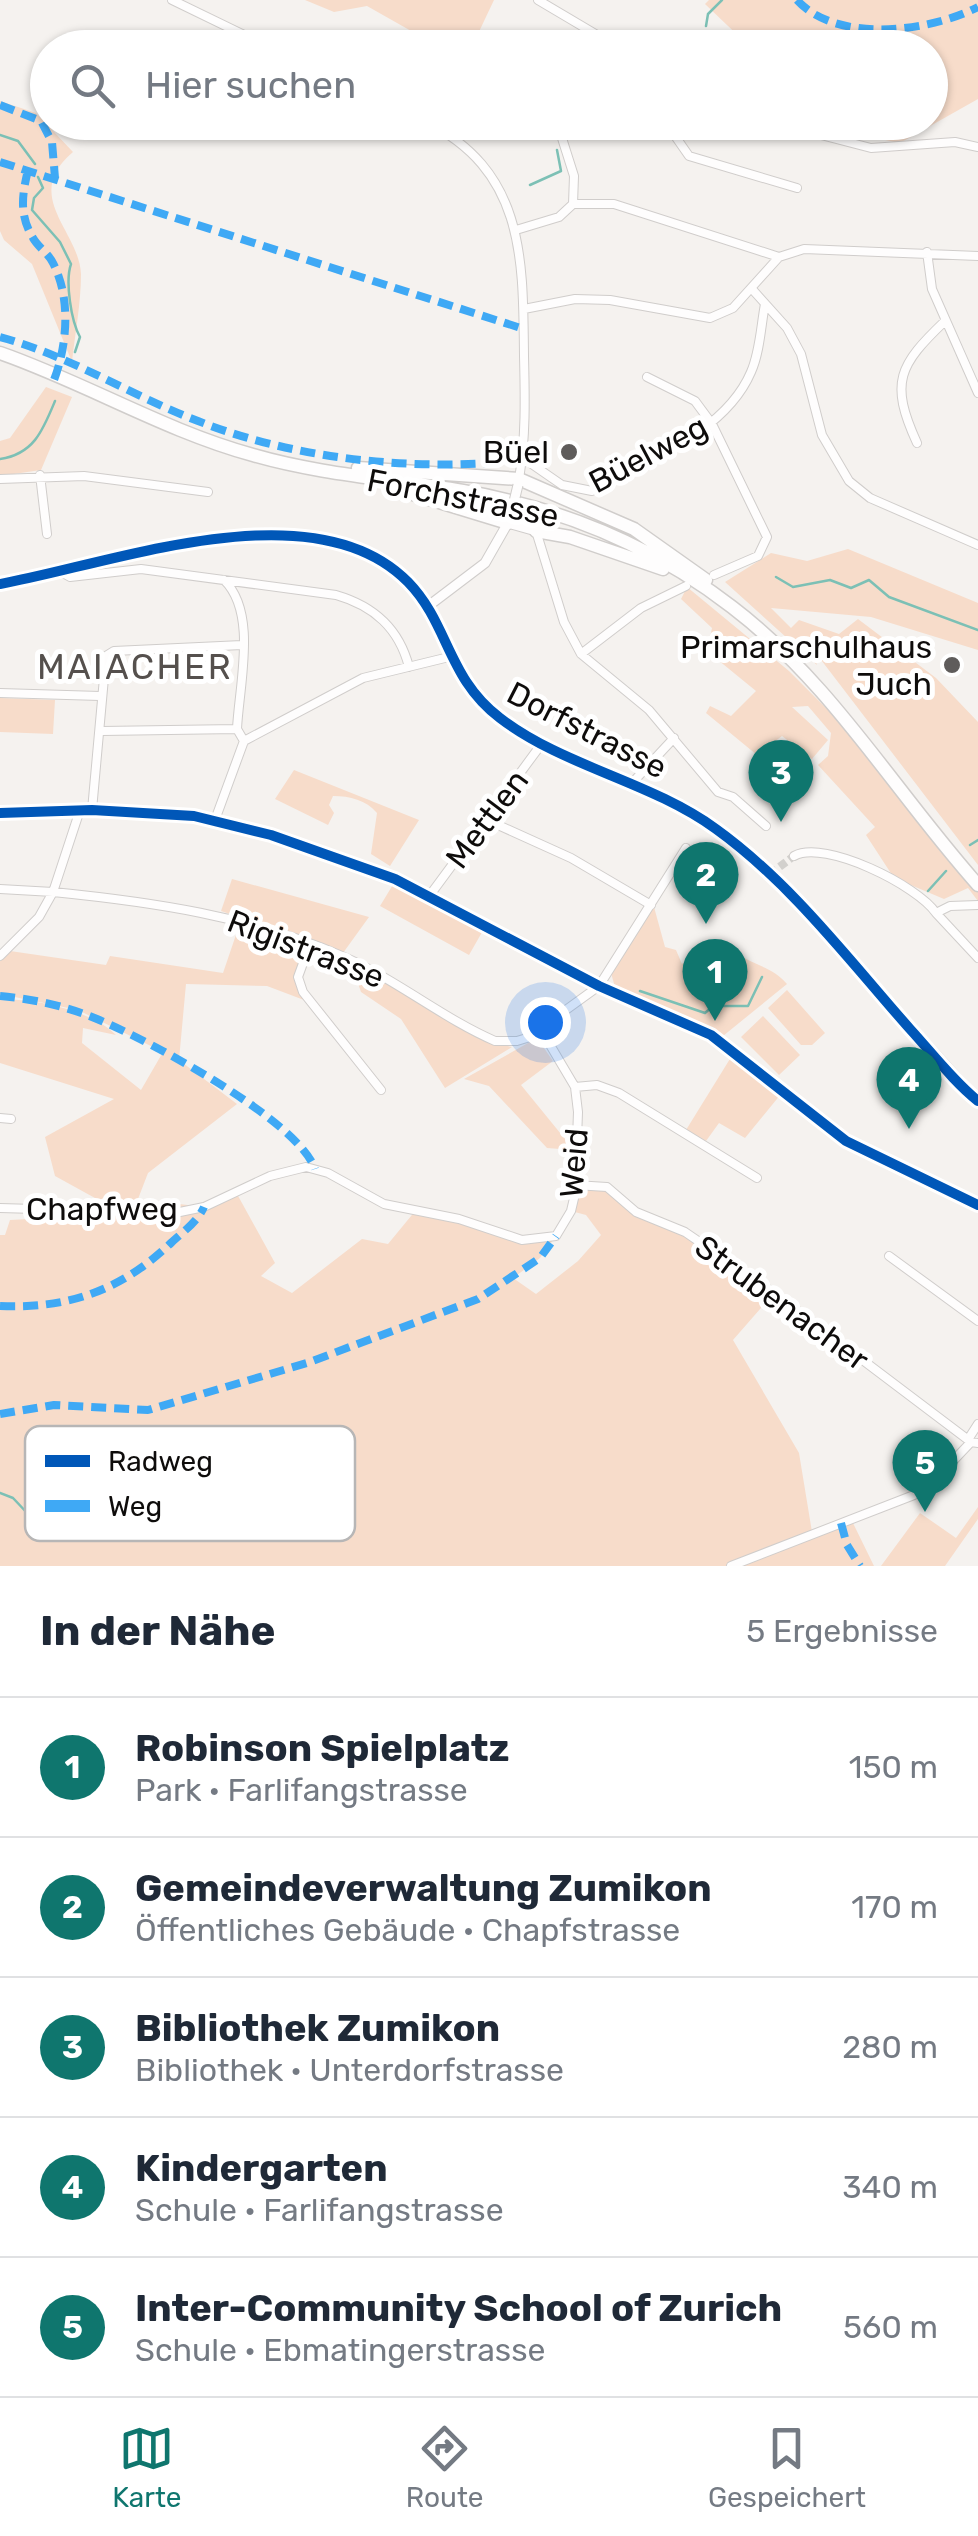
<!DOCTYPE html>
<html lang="de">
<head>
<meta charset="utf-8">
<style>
  :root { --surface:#fff; --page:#f2f2f3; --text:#1f2937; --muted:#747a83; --line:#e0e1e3; --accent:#0f766e }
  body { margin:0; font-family:Rubik,sans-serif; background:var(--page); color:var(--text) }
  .you { position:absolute; left:545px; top:1022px; width:35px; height:35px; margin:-25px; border:8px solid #fff; border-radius:50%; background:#1a73e8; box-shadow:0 0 0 15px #1a73e833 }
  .badge { display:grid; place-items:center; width:65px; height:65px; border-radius:50%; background:var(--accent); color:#fff; font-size:32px; font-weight:700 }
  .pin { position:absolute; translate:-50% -82px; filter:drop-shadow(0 2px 5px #0008) }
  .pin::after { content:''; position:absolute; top:52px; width:35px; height:30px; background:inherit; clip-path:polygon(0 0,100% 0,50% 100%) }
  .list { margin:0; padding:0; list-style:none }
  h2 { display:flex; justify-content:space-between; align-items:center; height:130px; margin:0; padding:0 40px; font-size:42px }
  h2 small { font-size:32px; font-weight:400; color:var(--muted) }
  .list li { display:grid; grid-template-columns:65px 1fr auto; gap:30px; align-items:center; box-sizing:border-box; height:140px; padding:0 40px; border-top:2px solid var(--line) }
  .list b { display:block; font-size:38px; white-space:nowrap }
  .list p { margin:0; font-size:32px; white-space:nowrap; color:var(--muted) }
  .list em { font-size:32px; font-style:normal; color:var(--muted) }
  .icon { flex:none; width:55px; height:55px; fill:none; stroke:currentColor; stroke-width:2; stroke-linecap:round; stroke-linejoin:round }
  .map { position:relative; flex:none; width:978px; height:1566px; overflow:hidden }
  .search { position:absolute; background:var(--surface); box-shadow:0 2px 8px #0004; left:30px; right:30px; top:30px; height:110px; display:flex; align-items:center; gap:25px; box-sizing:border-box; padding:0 35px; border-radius:55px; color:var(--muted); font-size:38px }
  .sheet { height:830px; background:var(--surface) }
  nav { display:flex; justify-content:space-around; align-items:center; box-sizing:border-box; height:140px; border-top:2px solid var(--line); background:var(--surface); font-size:28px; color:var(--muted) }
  nav a { display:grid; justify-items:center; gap:5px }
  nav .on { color:var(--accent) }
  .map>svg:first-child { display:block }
</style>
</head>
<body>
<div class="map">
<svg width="978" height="1566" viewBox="0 0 978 1566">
  <rect width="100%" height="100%" fill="#f5f2ef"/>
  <path fill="#f7dcca" d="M305,0H494L476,38L420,36L367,6L334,12Z
    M709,0H978V99L900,143L802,123L930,122V48L750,47L705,4Z
    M0,101L36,113L73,152C21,196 79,230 81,274C81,303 75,334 72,362L32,264L4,240L0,231Z
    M46,387L72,397L41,470L0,476V441L10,438Z
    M848,549L978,603V650L871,617L771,608L791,628L799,620L839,634L858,619L936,678L978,722V865L815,652L811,649L817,665L725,582L771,553L807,561Z
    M687,587L789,671L843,725L978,892V901L968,888L944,899L894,878L866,835L875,827L818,765L828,756L831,733L808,706L792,707L828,740L812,759L782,736L757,755L706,713L710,706L731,716L756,691L707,651L712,628L681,599Z
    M0,698L55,700L53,734L0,732Z
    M294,770L419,820L390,866L371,854L377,813C366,800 350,796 333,796L329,805L334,813L328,825L275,799Z
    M232,879L369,917L343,953L221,911Z
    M394,883L485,927L469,955L380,906Z
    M654,907L665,947L676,950L682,964L696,954L709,962L730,946C747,966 771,964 787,984L723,1036L615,987L611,973Z
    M240,923L301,943L304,950L298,968L304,1000L267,986L186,984L179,1060L237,1104L148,1173L138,1199L204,1207L237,1194L275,1263L261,1276L292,1293L362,1239L388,1244L416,1210L522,1240L556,1236L540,1258L513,1278L536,1294L578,1261L601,1235L586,1215L571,1211L575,1185L607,1187L636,1212L685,1232L774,1293L733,1340L799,1453L812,1532L851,1519L874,1566H0V1235H5L10,1220L124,1214L55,1176L45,1137L114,1099L0,1063V999C36,999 91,1010 116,1035L83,1028L82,1043L141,1090L163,1052L78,1010L0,994V961L10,951L106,965L110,956L223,973Z
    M358,967L484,1041L512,1047L445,1088L401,1019L361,992L353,969Z
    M787,990L825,1033L812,1045H801L768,1008Z
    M763,1016L800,1055L779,1075L741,1037Z
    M537,1038L553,1061L521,1085L574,1150L547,1148L489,1086L464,1079Z
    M733,1054L781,1094L745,1138L719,1123L706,1141L686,1130Z
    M978,1507V1519L945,1566H881L920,1513L956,1538Z"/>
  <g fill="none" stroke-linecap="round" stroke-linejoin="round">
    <path stroke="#7cc0b5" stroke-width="2.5" d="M706,26L708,14L722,0
      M0,135L18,141L35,164
      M38,177L43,188L34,198L32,210L60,242L71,264C65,281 71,321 80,337L75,352
      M530,185L561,171L557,150
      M0,459C34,454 43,430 55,401
      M776,577L793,587L830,580L851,588L869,580L889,597L978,630
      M970,845L978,840
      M928,891L946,871
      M640,991L705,1013L713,1006H748L762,977
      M0,1493L13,1498L29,1515"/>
    <path stroke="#d2d0cd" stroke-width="8" stroke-dasharray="8 4" stroke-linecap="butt" d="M770,874L794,856"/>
    <path stroke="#d2d0cd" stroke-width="9" stroke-dasharray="9 4.5" stroke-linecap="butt" d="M666,799L715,828L788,892"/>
    <g stroke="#d0cdcb" stroke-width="10">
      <path id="minor" d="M172,0L271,48
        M538,0L619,48
        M490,42L497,48
        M426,122C525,171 523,259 524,356C525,397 526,438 519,479
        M636,122L673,133L684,122
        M771,122L871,148L955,142L978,147
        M673,133L689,156L797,188
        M573,204H614L779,257
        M516,230L559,217L573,204L574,176L561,135L567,122
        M927,252L932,289L978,393
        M752,289L787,328L801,354L822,435L849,481L870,498L978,545
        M524,309L575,299L610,300L710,318L733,308L779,257L804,249L978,256
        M647,377L695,401L712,424L767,537L758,556L714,575
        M917,443C889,382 899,365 945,321
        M523,458L562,485L592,491C647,460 725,433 751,372C760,352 761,325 765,304
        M40,475L47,534
        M0,479L84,476L208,492
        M536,531L564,622L581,654L649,710L718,792L733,797L766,826
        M61,572L70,577L141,569L336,595C374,606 399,628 409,667
        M224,580C258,613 239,685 237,729L244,741
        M581,654L641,608L686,586
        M0,693L100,696
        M102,731L237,729
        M633,782L674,738
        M92,810L106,656L114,651L242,645
        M0,813L92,810L194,816L271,835L395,879L599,986L711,1035L846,1141L978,1205
        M215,820L244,741L363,678L449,657
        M487,820L571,858L651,905
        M794,856C825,839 918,886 936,913L950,906L978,905
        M0,889L53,892L80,810
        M430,895L543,742
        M936,913L978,958
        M310,944L298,977L303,992L381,1090
        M0,956L39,917L53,892C153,902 249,916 342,956C396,979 442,1018 495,1041H517L543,1033
        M543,1033L552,1020L599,986L686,848
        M575,1087L597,1085L619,1093L757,1178
        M0,1118L11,1119
        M575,1185L607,1187L636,1212L685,1232L774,1293L971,1442L978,1443
        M0,1208L175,1213L204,1207L270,1176L306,1167L328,1173L384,1204L459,1219L522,1240L556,1236L571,1211L575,1194L578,1112L575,1087L543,1033
        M889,1256L978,1321
        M969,1438L978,1424
        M731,1566L914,1495L934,1481L971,1442"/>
    </g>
    <g stroke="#d0cdcb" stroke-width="11">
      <path id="tertiary" d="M508,523L536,531
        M0,584C108,564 295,496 392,568C435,600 441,655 474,694C520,748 604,768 666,799
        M427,607L485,563L509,521
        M788,892L978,1101"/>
    </g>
    <g stroke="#d0cdcb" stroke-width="15">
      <path id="trunk" d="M0,353C86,383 165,431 253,455C322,475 393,479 463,491C561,508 653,546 732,607C832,683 895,792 978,885
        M358,468L519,479L634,529L706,580
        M393,488L508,523
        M536,531L570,537L663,569"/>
    </g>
    <use href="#minor" stroke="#fefdfd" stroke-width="8"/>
    <use href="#tertiary" stroke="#fefdfd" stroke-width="9"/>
    <use href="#trunk" stroke="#fefdfd" stroke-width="12"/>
    <g stroke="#d0cdcb" stroke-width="11" stroke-linecap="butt">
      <path id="tertiary-bridge" d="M511,514L518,485"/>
    </g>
    <use href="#tertiary-bridge" stroke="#fefdfd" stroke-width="9"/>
    <path stroke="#3fa9f5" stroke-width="8" stroke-dasharray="15 8" stroke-linecap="butt" d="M797,0C837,44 929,32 978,7
      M0,105L41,121L52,142L55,178
      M0,162L524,329
      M28,170C22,195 19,215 33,238C38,247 48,253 53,263C72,300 67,349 52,385
      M0,337C70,356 130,395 198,421C297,460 417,472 523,460
      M0,996C33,999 66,1006 97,1019C148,1040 297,1119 315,1169
      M0,1306C69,1309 122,1290 172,1242C183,1232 198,1221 204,1207
      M0,1414L54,1405L148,1410L307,1363L478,1299L540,1258L556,1236
      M841,1523L847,1545L860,1566"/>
    <g stroke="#fff" stroke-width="16">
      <path id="cycleway" d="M0,584C112,564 314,486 408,582C449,624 447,678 500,718C564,767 650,781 716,829C791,883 849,960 910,1029C932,1053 953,1081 978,1101
        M0,813L92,810L194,816L271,835L395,879L599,986L711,1035L846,1141L978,1205"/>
    </g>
    <use href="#cycleway" stroke="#0057b8" stroke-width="10"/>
  </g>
  <g fill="#5f5c5b" stroke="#fff" stroke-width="4">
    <circle cx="569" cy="452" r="10"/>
    <circle cx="952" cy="665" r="10"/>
  </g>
  <g text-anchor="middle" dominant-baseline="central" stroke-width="10" stroke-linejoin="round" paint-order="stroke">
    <g font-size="32" fill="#0e0c0b" stroke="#fff" text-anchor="end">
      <text x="549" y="452">Büel</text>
      <text x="932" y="647">Primarschulhaus<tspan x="932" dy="37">Juch</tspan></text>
    </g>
    <g font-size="32" fill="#0e0c0b" stroke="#fff">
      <text transform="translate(648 454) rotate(-28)">Büelweg</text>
      <text transform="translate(463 498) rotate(11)">Forchstrasse</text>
      <text transform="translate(587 730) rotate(27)">Dorfstrasse</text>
      <text transform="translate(487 819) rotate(-53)">Mettlen</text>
      <text transform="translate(306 949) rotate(21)">Rigistrasse</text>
      <text transform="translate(574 1163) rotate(-85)">Weid</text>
      <text x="102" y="1209">Chapfweg</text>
      <text transform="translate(782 1303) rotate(36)">Strubenacher</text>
    </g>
    <g font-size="35" letter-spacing="2.5" fill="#55504d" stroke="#fff">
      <text x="135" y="667">MAIACHER</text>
    </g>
  </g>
  <rect x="25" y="1426" width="330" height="115" rx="15" fill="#fff" stroke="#b7b6b6" stroke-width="2.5"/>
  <rect x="45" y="1455" width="45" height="12" fill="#0057b8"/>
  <rect x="45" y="1500" width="45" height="12" fill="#3fa9f5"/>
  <g font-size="28" fill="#0e0c0b">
    <text x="108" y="1471">Radweg</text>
    <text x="108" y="1516">Weg</text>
  </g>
</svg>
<div class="you"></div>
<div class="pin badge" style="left:715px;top:1021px">1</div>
<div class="pin badge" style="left:706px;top:924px">2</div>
<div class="pin badge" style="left:781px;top:822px">3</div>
<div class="pin badge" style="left:909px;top:1129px">4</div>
<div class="pin badge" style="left:925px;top:1512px">5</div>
<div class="search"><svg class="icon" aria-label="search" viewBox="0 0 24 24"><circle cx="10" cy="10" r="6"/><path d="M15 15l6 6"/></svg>Hier suchen</div>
</div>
<section class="sheet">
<h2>In der Nähe<small>5 Ergebnisse</small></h2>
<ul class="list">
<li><span class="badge">1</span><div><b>Robinson Spielplatz</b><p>Park · Farlifangstrasse</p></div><em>150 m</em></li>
<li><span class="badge">2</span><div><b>Gemeindeverwaltung Zumikon</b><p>Öffentliches Gebäude · Chapfstrasse</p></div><em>170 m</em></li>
<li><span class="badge">3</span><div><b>Bibliothek Zumikon</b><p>Bibliothek · Unterdorfstrasse</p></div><em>280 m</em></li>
<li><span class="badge">4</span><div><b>Kindergarten</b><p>Schule · Farlifangstrasse</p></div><em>340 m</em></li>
<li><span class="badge">5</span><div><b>Inter-Community School of Zurich</b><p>Schule · Ebmatingerstrasse</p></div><em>560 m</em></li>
</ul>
</section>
<nav>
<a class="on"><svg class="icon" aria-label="map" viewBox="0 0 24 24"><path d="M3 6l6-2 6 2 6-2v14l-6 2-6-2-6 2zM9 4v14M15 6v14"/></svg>Karte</a>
<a><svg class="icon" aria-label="directions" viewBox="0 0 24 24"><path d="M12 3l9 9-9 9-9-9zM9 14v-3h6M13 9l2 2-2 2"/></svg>Route</a>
<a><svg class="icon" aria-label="saved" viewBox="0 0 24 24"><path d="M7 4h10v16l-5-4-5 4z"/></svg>Gespeichert</a>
</nav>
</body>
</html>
